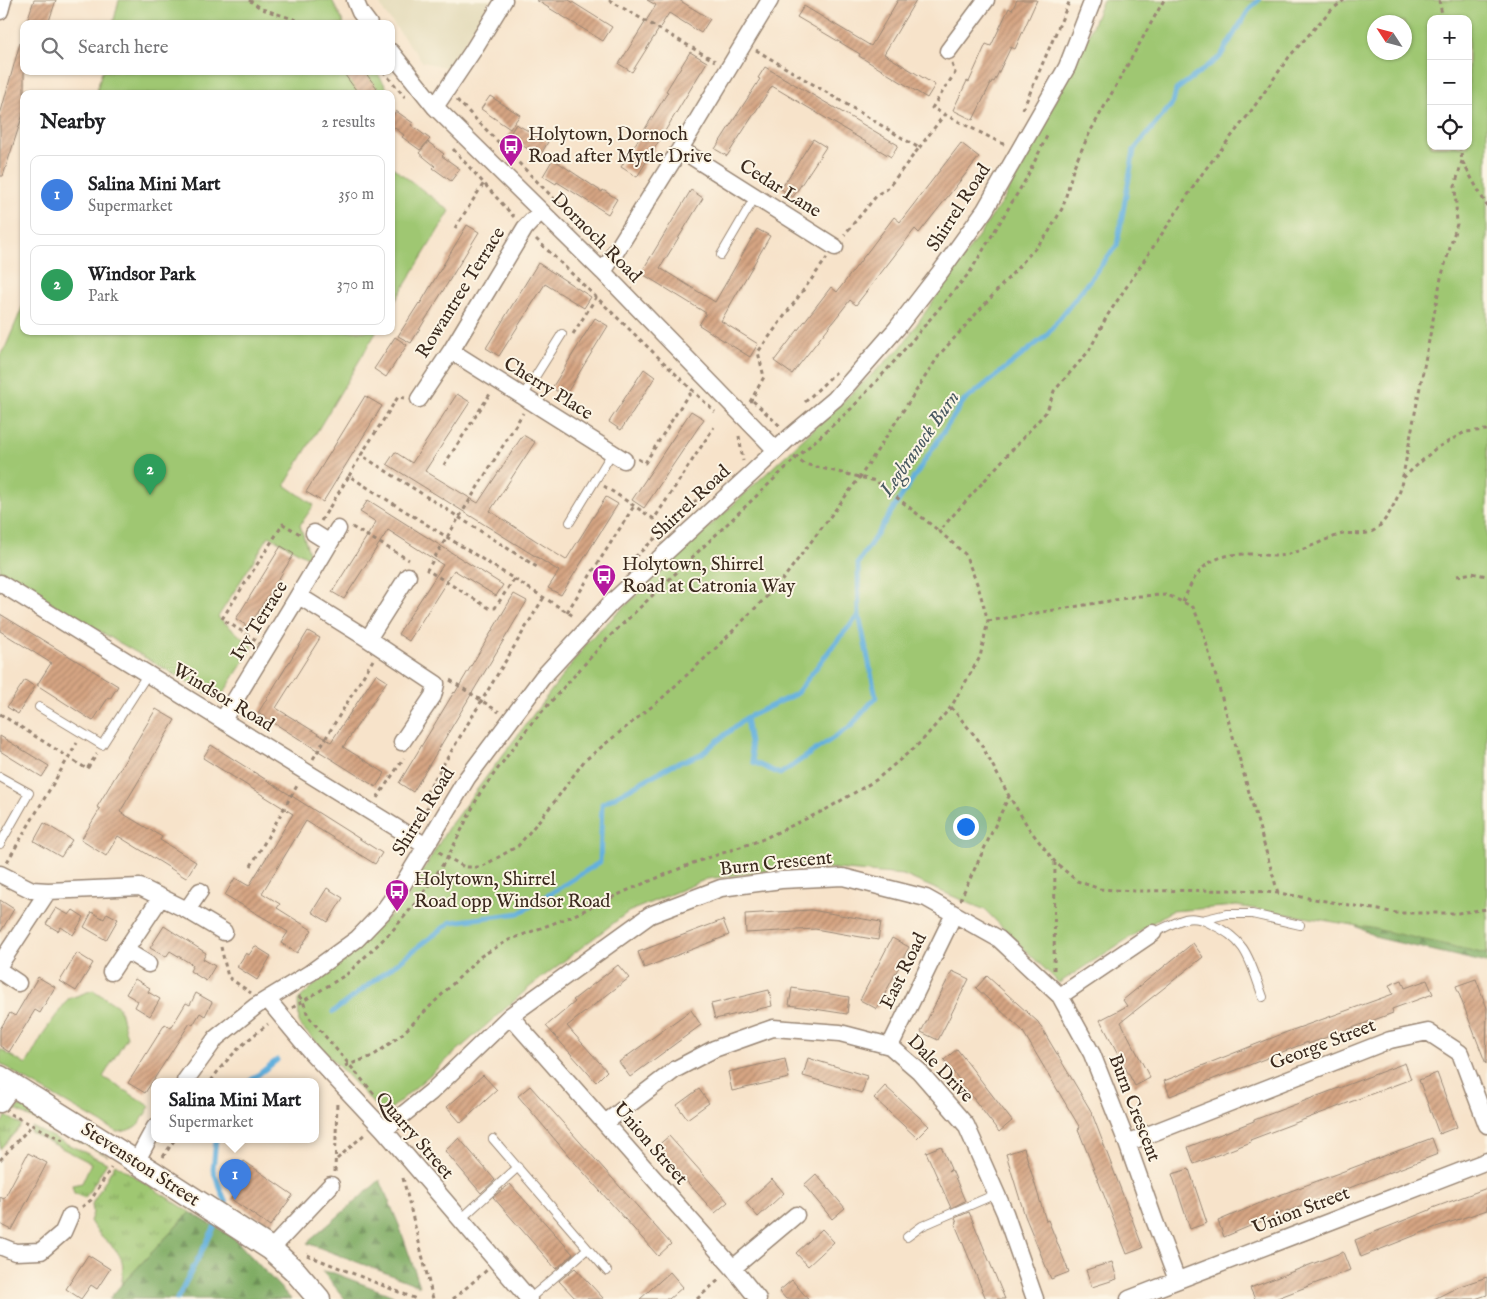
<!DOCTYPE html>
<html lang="en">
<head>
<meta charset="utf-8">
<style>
  :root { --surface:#fff; --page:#f6f6f6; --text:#202124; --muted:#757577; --line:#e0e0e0; --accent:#0b8043 }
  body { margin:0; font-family:"IM FELL English",serif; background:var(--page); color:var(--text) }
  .controls { position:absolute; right:15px; top:15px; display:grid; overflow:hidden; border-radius:10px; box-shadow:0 1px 4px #0004 }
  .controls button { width:45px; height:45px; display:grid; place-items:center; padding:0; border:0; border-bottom:1px solid var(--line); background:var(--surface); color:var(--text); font:25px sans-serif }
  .compass { position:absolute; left:1367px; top:15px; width:45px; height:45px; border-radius:50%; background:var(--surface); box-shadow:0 1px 4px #0004; rotate:306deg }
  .you { position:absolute; left:965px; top:826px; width:18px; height:18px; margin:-12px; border:4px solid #fff; border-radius:50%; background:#1a73e8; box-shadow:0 0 0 8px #1a73e833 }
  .badge { display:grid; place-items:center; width:32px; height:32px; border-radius:50%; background:var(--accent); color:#fff; font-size:16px; font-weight:700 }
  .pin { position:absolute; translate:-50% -41px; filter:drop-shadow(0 1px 2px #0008) }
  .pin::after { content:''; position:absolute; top:26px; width:18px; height:15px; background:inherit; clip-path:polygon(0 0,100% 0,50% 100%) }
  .popup { position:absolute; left:151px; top:1078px; width:168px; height:65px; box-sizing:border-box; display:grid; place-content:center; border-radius:10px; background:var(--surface); filter:drop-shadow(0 1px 4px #0005); font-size:16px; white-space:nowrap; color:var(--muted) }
  .popup b { font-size:19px; color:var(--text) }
  .popup::after { content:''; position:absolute; left:50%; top:100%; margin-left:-10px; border:10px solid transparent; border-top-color:var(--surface) }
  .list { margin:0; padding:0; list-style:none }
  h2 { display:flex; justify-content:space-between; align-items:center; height:65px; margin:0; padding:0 20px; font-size:21px }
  h2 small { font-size:16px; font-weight:400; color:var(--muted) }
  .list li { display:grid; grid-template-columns:32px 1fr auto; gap:15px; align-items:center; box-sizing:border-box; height:80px; margin:0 10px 10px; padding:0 10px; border:1px solid var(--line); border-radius:10px }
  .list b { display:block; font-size:19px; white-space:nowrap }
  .list p { margin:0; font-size:16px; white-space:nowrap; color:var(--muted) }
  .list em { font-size:16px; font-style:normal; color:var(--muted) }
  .icon { flex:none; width:28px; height:28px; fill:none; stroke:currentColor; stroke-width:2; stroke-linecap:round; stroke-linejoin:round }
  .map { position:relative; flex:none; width:1487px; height:1299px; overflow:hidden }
  .search { position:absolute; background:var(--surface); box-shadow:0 1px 4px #0004; left:20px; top:20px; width:375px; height:55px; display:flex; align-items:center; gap:12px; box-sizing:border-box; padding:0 18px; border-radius:10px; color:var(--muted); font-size:19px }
  .panel { position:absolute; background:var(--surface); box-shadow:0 1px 4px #0004; left:20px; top:90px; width:375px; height:245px; border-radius:10px }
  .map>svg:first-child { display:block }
</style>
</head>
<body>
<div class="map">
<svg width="1487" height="1299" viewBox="0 0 1487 1299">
  <defs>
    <pattern id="grass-tufts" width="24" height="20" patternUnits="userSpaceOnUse" patternTransform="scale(1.25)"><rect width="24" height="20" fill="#9fc772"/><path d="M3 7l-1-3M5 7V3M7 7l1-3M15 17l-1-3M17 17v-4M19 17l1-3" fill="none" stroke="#83a25d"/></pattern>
    <pattern id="forest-firs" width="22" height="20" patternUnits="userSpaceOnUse" patternTransform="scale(1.25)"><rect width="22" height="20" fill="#7fac64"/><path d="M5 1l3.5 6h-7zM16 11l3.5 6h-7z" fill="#698c52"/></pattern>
    <pattern id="building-hatch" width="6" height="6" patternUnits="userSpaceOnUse" patternTransform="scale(1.25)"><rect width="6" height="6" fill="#d6a583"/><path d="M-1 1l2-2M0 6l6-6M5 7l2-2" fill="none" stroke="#af876b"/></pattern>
  </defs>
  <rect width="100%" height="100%" fill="#fcf5e5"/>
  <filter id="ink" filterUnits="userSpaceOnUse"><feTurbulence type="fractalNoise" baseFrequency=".02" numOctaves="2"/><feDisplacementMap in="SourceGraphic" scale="10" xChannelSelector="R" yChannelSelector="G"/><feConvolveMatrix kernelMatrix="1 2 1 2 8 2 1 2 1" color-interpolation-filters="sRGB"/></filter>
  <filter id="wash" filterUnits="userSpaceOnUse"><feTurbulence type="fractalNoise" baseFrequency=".0096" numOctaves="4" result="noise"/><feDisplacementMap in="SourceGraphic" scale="20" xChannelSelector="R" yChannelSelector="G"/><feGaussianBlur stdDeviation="1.12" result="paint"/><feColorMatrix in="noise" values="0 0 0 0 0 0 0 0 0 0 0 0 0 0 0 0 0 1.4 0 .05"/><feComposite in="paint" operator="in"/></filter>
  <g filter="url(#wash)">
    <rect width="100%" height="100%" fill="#f7e3ca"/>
    <path fill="#e4dbba" d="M378,0H490L449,68L423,62L384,12Z"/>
    <path fill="url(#grass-tufts)" stroke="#6d7848" d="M25,1106L108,1156L15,1110L18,1107Z
      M6,1116L22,1125L0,1149V1125Z
      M32,1127L107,1163L85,1198L74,1193L72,1185L82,1183L91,1163L30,1132Z
      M115,1164L190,1212L121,1285C130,1246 105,1248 90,1221L93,1213L92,1204Z"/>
    <path fill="url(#forest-firs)" stroke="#5d6b41" d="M1328,911L1487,915V963L1378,938Z
      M380,1180L399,1225L420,1286L307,1243Z
      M190,1212L233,1237L291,1299H109L121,1285Z
      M322,1271L334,1273L399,1298L345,1299Z"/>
    <path fill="#9fc772" stroke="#6d7848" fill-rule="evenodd" d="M119,0H332L344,24H113Z
      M1103,0H1487V954L1371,928L1237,906L1171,911L1059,983L985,910L903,875L801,866L707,879L628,912L531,986L384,1115L299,1024L298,1000L405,902L448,828L590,639L901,347L1004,199L1086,41ZM1431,19H1468V146H1431ZM1374,22H1404V52H1374Z
      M102,71H376L390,93L96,94Z
      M391,166L450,211L391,308Z
      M24,303V331H377L285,485L314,505L300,525L311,559L269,536L218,617L253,647L219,700L0,574V355L6,346Z
      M93,990L119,1007L127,1037L103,1077L150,1106C140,1123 138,1130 117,1132L21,1077L0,1063V1049L26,1065L45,1031L68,999Z"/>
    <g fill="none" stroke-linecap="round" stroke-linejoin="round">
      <path stroke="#64b0dd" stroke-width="5" d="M746,718L796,694L836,642L859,615L858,563L963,402L1046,336L1117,245L1134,150L1173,103L1176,90L1220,57L1250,8L1259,0
        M333,1012L451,922L520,913L600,862L602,804L672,765L700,755L746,718L753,762L780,774L851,726L876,697L859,615
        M250,1081L277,1060
        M216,1139L213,1170L226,1203L222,1212
        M177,1299L217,1222"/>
    </g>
    <g id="blocks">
      <path fill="url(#building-hatch)" d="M34,0H56L48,24H26Z
        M536,0H569L612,27L603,41Z
        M647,0H679L710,19L701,33L669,13L632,72L619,64L656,5Z
        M898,0H916L884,54L935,85L927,98L859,56L860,54L797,17L804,6L871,46Z
        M1017,0H1037L1015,49L1011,47L994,82L992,81L973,120L953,110L967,81L969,82L986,44L991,46L1009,8L1012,10Z
        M20,43L24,44V111L3,176H0V115Z
        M690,52L707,62L637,177L621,167L668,92L666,91Z
        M765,67L898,145L891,157L772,86L727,156L715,149L760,79L758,78Z
        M342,71H364L377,88L370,94H359Z
        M490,96L520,115L510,129L481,109Z
        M396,111L413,123L411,125L430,139L420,150L402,137L404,135L391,125V118Z
        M516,124L548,142L540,156L508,137Z
        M813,139L826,147L793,197L781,189Z
        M428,142L444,154L442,156L460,169L451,181L433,168L435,166L419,153Z
        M961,143L979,157L919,233L915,229L856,305L850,300L792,374L774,361L831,287L837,292L894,217L900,222Z
        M553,159L602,192L603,190L617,199L608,214L557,182L556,184L543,176Z
        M691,190L703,198L660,268L715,302L757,229L770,236L721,321L758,344L750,357L699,325L706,313L641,273Z
        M467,225L479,232L411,343L398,336L419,303L420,304Z
        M538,263L591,297L584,308L545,284L499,356L486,348Z
        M595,318L608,326L565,396L552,388Z
        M395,337L407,345L386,377L374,369Z
        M644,369L655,377L621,430L609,422Z
        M457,394L470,402L425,471L478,503L523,435L535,442L490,511L566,560L606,497L618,504L561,595L548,588L559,571L387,464L395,452L412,463Z
        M365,396L382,406L323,502L306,492Z
        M691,411L704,419L644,508L632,500Z
        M368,500L503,585L496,596L454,570L409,641L398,634L443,565L388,530L344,599L332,592L376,522L360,512Z
        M281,546L294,554L249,627L236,619Z
        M514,594L527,601L413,792L399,783L454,692L455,693Z
        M0,614L118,686L110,699L108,698L93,721L37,685L51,663L0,631Z
        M308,631L320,638L276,708L331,742L376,674L387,681L343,747L385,773L376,787L258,713Z
        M25,680L35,687L18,714L7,707Z
        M156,709L175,720L120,812L162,837L160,840L196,862L186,878L118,836L106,856L81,840L100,809L97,807Z
        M0,736L49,766L42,777L0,751Z
        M211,745L382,853L375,864L306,821L262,893L280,904L277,908L312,930L297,953L281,943L288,932L225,895L235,878L249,886L293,814L203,758Z
        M44,823L72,840L61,857L34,841Z
        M327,888L343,898L328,922L312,912Z
        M0,900L14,909L0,933Z
        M56,908L69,915L73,910L84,917L73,935L61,927L58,931L46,924Z
        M811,910L881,922L878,940L815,929L746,933L745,914Z
        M92,912L104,919L107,913L118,919L106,940L84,927Z
        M723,920L729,935L644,968L638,952Z
        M164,926L206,953L203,959L215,966L206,981L190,971L193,965L170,951L166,957L150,948Z
        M892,938L909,947L877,1009L860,1000Z
        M1193,943L1203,957L1121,1022L1150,1078L1135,1086L1100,1020L1127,1006L1123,1000Z
        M255,946L271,956L257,980L237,967L246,953L249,955Z
        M77,953L93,963L76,991L60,981Z
        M618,965L629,978L567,1026L607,1071L596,1082L546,1026L575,1002L573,1000Z
        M952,971L969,979L938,1040L921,1032Z
        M987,976L1038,1022L1091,1111L1143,1248L1127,1254L1078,1129L1080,1128L1022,1030L976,988Z
        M38,977L55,987L40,1013L35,1010L9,1052L0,1046V1029L10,1013L15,1016Z
        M135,979L150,988L148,992L160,999L150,1016L135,1007L138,1001L126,994Z
        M1476,979L1487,1008L1486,1064L1456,986Z
        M1402,980L1405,988L1427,980L1433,994L1392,1009L1393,1013L1308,1044V1042L1170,1096L1164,1081L1287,1032L1393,994L1389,985Z
        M792,988L849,997L847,1014L789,1005Z
        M769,990L772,1006L715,1019L711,1004Z
        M196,993L212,1002L205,1016L200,1013L193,1025L190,1023L145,1093L128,1083L165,1024L171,1028L186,1003L190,1005Z
        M691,1010L701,1025L630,1077L619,1062Z
        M957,1049L1012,1121L999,1132L944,1060Z
        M808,1058L867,1076L862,1093L803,1076Z
        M785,1059L789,1078L732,1091L728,1072Z
        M1405,1063L1411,1079L1250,1140L1251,1142L1194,1164L1188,1147L1254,1121V1120Z
        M1437,1073L1457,1127L1439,1134L1419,1080Z
        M483,1075L497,1090L461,1123L447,1107Z
        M530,1086L671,1244L658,1256L568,1155L518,1096Z
        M885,1086L929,1126L917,1138L874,1098Z
        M699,1089L709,1103L687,1119L677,1105Z
        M669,1136L728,1202L715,1213L656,1147Z
        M459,1138L495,1180L481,1193L445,1151Z
        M1432,1138L1438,1154L1289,1211L1288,1210L1224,1237L1218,1221L1272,1198Z
        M941,1146L951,1169L948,1172L952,1170L965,1201L951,1208L926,1152Z
        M1024,1148L1046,1221L1048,1220L1069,1272L1051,1279L1025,1216L1006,1154Z
        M28,1153L47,1163L12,1230L0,1224V1197L4,1199Z
        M244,1161L293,1195L270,1226L231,1199L245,1178L237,1172Z
        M1189,1169L1207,1223L1190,1229L1172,1174Z
        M816,1174L845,1208L832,1219L804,1185Z
        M772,1179L784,1193L758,1217L746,1203Z
        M510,1184L573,1254L556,1269L493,1197Z
        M1487,1188V1210L1436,1227L1361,1257L1355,1240L1430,1210V1209Z
        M969,1212L1005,1299H986L955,1224L957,1223L955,1218Z
        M822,1229L834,1242L808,1266L796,1253Z
        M1343,1252L1350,1270L1275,1299H1255L1250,1288Z
        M88,1255L110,1269L97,1289L91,1285L81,1299L66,1289Z
        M1112,1262L1117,1279L1092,1287L1086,1270Z
        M575,1268L604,1299H576L559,1281Z
        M670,1272L683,1287L669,1299H640Z
        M1487,1277V1295L1475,1299H1434L1460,1286Z
        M792,1280L808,1299H786L779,1291Z"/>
    </g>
  </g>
  <g filter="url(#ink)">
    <use href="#blocks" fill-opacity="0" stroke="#998674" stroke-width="1"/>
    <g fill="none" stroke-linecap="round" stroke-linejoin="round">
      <g stroke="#998674" stroke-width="10">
        <path id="lane" d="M721,255L755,197
          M523,396L562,334
          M570,522L612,453
          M39,707L102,745L147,675
          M0,777L29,793L0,844
          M1202,920L1227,914H1252L1300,925
          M1153,933C1163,929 1174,922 1185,919C1194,917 1204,920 1211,924C1248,940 1250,962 1263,997
          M493,1139L607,1271
          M461,1219L518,1167
          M907,1237L922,1226L996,1194
          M529,1299L567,1267L587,1249"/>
      </g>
      <g stroke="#998674" stroke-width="19">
        <path id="street" d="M355,0L360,12L369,24
          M0,11L3,0
          M948,51L986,0
          M391,52L435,107L603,272L776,450
          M435,107L472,52L504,0
          M680,149L835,247
          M603,272L680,149L770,0
          M451,351L624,460
          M419,399L451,351L525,228L541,211
          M314,533L330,543
          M0,583L426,846
          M299,596L368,639L436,684L433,696L402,742
          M368,639L408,576
          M223,720C261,656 301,593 338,529
          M0,874L32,890L48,891L140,887L187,910L224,932
          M187,910L200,891
          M125,950L148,964
          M0,964L48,891
          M0,971L18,983
          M111,972L161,897
          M1060,996L1153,933
          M268,1000L311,1052L384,1130L529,1299
          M510,1016L733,1268L758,1299
          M890,1046L954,914
          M185,1081L216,1038L256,1006L310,973L357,939L382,913L403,884L467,778L542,678L611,603L753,472L791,436L835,399L897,328L941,271L985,210L1067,67L1093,0
          M0,1104L14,1085
          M605,1123L676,1069L714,1049L773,1028L840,1033L890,1046L919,1071L966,1125L1005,1213L1035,1299
          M384,1130L431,1092L510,1016L650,915L721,888L781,880L843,877L926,898L999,939L1060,996L1092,1054L1127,1143L1155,1222L1177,1280
          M1127,1143L1390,1040L1428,1032L1460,1053L1487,1125
          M136,1162L155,1127
          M0,1246L15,1252L41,1251L63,1232L70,1216
          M271,1249L331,1185
          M733,1268L796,1215
          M1129,1299L1487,1161"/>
      </g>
      <g stroke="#998674" stroke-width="25">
        <path id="secondary" d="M0,1077L154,1173L271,1249L295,1271L319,1299"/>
      </g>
      <path stroke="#998674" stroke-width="3" stroke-dasharray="4 4" stroke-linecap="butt" d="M249,0L262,9L309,24
        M609,0L715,61
        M1439,0L1443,19
        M756,50L919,148L887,189L878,194L844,235
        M952,64L955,73L932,108L1005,145
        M383,71L405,97
        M457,100L570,215
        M1023,109L1070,0
        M1460,146L1462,161L1487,206
        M919,148L944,115
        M453,149L514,217
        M455,228L484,183
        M536,239L715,412
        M573,334L597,296
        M405,398L398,397L361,455L540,569
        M753,401L780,426
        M750,402L764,377L758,352L827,258
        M805,402L836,372
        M739,436L743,461
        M794,457L804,464L876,481L939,531
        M638,459L645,463L686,398L693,391
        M444,465L490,394
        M349,476L361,455
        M1403,478L1435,449L1465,432L1487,430
        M604,486L654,519L714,427
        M321,521L349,476L575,617
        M352,527L409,560
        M635,557L720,478
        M1457,576L1472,573L1487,576
        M514,579L495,608H489L427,570L523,413
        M1183,602C1197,566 1212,553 1251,554C1260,554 1269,556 1278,556C1297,555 1323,539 1343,534C1353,532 1366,537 1376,529C1388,519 1394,505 1400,491L1441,278L1457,224L1455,186L1462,161
        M567,612L634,506
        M988,621L1139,596L1168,595L1193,607L1201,625L1278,893
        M256,640L222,619L283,524L300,534
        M450,680L499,712
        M951,707L980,742L1009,796L1030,830L1055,862L1077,881L1100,889L1134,891L1240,890L1278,893L1397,913H1458L1487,909
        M0,714L87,769L97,754
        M313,759L373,660
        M377,798L404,758
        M422,800L544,597
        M417,823L441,787
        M439,852L464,867H481L518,846L555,801L584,761L660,700L717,647L780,583L860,477L940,354L1047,235L1063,207L1074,166L1090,132L1164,0
        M7,862L77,743
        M251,866L298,784
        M960,900L1009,796
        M221,947L228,977L251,993
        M1054,970L1055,863
        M299,996L303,1001L308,1016L375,1095
        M292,1008L347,974L392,931L420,898L448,857L480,793L530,725L608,638L796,458L852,408L892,364L970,272L1026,179L1048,134
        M345,1066L373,1056L401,1035L481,956L509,940L570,917L626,891L693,863L761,840L825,810L876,780L921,742L951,707L980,657L988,621L978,586L965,554L939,531L1047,411L1054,391L1089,351L1107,316L1204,171L1249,114L1289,57L1329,12L1344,0
        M211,1081C227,1057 245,1042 268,1024
        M10,1114L63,1140
        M163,1157L175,1139
        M337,1159L366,1133
        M0,1160L32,1125
        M335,1172L337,1101
        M403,1178L433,1299
        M82,1207L91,1200L111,1168
        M307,1255L416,1299
        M453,1299L487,1270
        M697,1299L721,1278"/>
      <use href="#lane" stroke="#fff" stroke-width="8"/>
      <use href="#street" stroke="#fff" stroke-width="16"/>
      <use href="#secondary" stroke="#fff" stroke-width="22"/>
    </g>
  </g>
  <defs>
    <g id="bus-pin" transform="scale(1.25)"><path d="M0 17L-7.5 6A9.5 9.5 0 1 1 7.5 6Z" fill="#b5179e" stroke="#fcf5e5"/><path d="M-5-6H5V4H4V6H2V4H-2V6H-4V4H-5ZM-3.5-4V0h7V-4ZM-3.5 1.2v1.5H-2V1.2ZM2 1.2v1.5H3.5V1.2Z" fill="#fff"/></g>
  </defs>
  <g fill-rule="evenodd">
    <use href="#bus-pin" x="511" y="146"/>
    <use href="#bus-pin" x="604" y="576"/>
    <use href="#bus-pin" x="397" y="891"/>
  </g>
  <g text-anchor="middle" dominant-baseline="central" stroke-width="4" stroke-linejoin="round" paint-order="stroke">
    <g font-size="19" fill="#3b2a1e" stroke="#fcf5e5" text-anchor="start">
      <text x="528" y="135">Holytown, Dornoch<tspan x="528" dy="22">Road after Mytle Drive</tspan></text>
      <text x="622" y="565">Holytown, Shirrel<tspan x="622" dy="22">Road at Catronia Way</tspan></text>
      <text x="414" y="880">Holytown, Shirrel<tspan x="414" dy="22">Road opp Windsor Road</tspan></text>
    </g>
    <g font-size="19" fill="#3b2a1e" stroke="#fcf5e5">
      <text transform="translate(780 189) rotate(32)">Cedar Lane</text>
      <text transform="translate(959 208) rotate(-57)">Shirrel Road</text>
      <text transform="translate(596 238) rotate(45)">Dornoch Road</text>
      <text transform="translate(461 293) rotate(-58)">Rowantree Terrace</text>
      <text transform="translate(548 389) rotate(32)">Cherry Place</text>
      <text transform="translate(691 503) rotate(-43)">Shirrel Road</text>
      <text transform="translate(260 621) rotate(-58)">Ivy Terrace</text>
      <text transform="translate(223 698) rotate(31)">Windsor Road</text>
      <text transform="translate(424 812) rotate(-58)">Shirrel Road</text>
      <text transform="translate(776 864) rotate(-6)">Burn Crescent</text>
      <text transform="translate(904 971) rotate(-64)">East Road</text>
      <text transform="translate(1323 1045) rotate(-21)">George Street</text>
      <text transform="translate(940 1069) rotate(46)">Dale Drive</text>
      <text transform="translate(1134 1108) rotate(69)">Burn Crescent</text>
      <text transform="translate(414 1136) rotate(49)">Quarry Street</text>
      <text transform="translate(650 1144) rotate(49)">Union Street</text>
      <text transform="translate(140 1165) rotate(33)">Stevenston Street</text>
      <text transform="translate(1301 1211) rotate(-21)">Union Street</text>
    </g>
    <g font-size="20" font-style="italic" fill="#495961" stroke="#fcf5e5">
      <text transform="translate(920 444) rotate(-55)">Legbranock Burn</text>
    </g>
  </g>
</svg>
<div class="controls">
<button>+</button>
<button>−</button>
<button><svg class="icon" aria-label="locate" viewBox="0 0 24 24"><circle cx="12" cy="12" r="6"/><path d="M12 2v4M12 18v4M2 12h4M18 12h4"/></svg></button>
</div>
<svg class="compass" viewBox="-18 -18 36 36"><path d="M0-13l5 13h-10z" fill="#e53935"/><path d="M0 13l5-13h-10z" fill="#757577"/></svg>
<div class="you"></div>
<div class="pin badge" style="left:235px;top:1200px;background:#3f7fe0">1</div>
<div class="popup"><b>Salina Mini Mart</b>Supermarket</div>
<div class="pin badge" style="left:150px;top:495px;background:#2e9e5b">2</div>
<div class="search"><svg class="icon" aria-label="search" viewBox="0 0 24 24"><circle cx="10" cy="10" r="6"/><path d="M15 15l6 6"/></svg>Search here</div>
<section class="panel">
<h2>Nearby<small>2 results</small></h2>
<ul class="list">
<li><span class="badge" style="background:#3f7fe0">1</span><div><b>Salina Mini Mart</b><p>Supermarket</p></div><em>350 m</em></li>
<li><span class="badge" style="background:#2e9e5b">2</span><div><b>Windsor Park</b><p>Park</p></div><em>370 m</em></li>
</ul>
</section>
</div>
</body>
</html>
